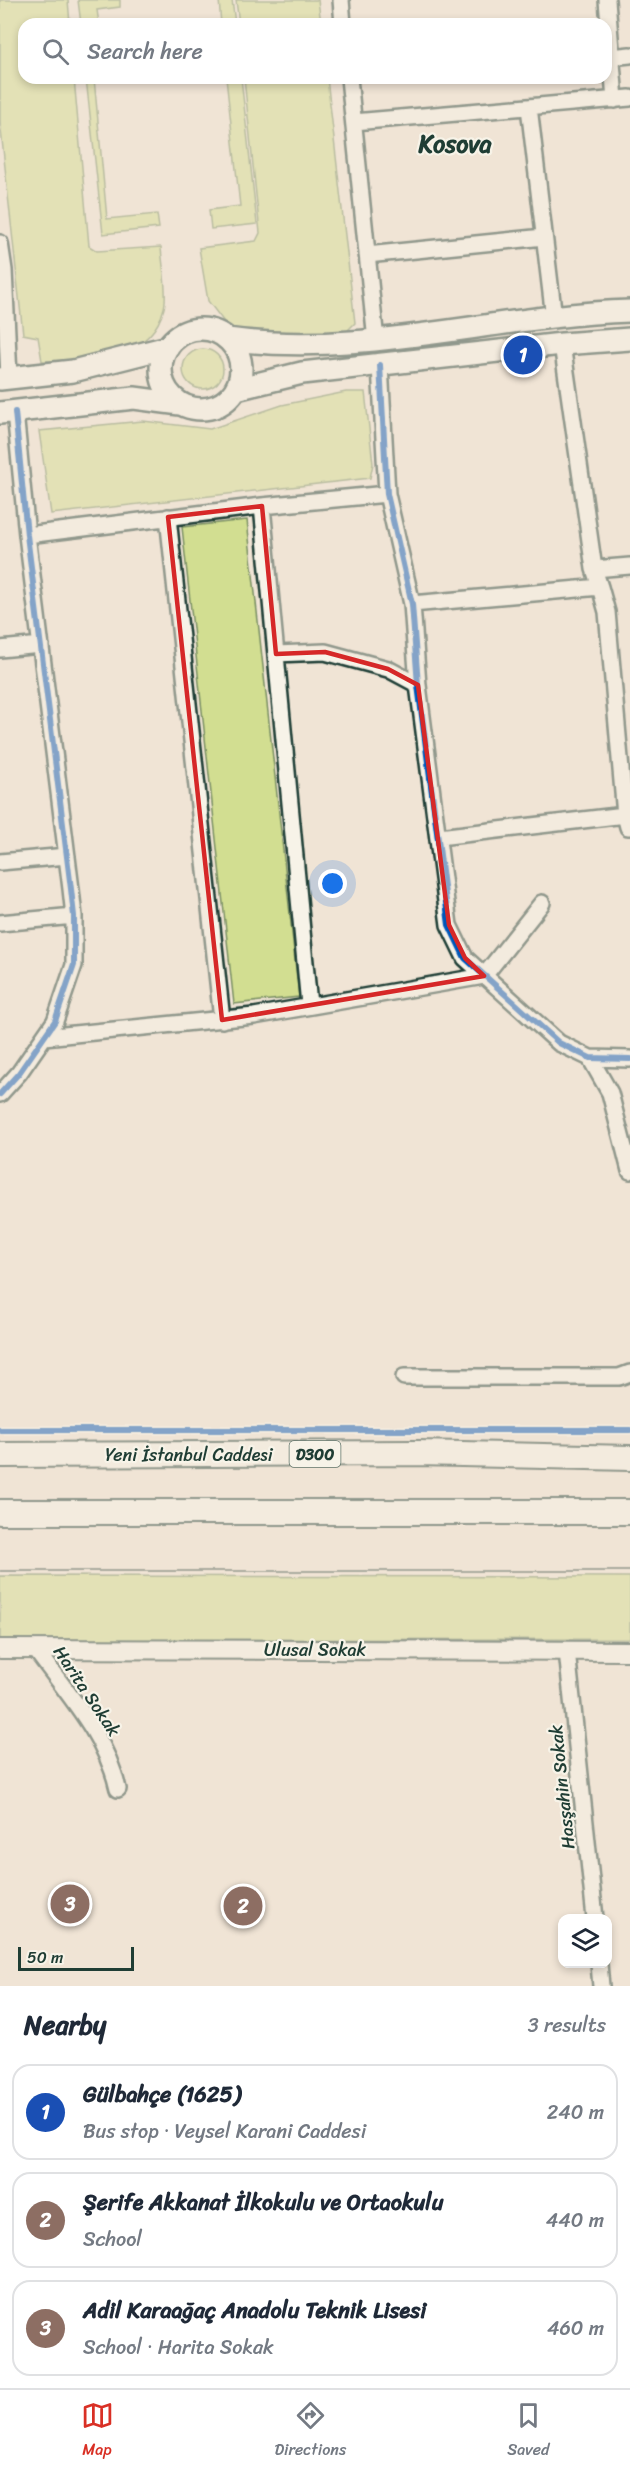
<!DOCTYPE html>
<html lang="en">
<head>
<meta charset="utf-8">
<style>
  :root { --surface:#fff; --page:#f2f2f3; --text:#1f2937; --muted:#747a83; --line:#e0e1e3; --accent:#d93025 }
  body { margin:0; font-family:Sriracha,sans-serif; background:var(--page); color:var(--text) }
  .controls { position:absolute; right:18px; bottom:18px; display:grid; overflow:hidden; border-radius:12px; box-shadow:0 3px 9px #0003 }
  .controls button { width:54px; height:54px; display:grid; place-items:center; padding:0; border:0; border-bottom:2px solid var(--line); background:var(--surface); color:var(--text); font:30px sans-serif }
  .scale { position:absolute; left:18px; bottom:15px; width:116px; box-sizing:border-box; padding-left:6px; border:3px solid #1f3d34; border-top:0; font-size:16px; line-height:21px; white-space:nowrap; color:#1f3d34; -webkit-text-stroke:4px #f7f3e8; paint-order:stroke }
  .you { position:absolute; left:333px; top:884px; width:21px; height:21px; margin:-15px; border:4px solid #fff; border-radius:50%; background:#1a73e8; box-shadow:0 0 0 9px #1a73e833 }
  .badge { display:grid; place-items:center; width:39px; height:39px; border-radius:50%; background:var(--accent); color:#fff; font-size:20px; font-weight:700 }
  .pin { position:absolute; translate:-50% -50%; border:3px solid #fff; box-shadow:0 2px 6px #0006 }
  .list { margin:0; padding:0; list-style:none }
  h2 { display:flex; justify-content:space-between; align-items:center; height:78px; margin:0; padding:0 24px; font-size:26px }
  h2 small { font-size:20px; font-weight:400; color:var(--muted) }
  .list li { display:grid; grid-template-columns:39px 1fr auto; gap:18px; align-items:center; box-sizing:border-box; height:96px; margin:0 12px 12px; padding:0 12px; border:2px solid var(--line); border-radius:18px }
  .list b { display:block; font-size:22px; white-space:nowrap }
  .list p { margin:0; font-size:20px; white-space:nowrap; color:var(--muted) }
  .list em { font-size:20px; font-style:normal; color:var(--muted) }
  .icon { flex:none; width:33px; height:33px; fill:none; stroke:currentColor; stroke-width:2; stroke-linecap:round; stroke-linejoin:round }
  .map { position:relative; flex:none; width:630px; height:1986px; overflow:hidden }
  .search { position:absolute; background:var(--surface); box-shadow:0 3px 9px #0003; left:18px; right:18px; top:18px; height:66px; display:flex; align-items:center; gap:15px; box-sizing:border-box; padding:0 21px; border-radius:18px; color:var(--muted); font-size:22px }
  .sheet { height:402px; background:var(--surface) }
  nav { display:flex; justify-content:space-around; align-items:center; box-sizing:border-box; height:84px; border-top:2px solid var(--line); background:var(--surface); font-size:16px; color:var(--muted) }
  nav a { display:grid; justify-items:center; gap:3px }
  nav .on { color:var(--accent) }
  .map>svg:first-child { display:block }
</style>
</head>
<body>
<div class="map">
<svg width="630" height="1986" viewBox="0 0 630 1986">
  <rect width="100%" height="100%" fill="#f0e4d5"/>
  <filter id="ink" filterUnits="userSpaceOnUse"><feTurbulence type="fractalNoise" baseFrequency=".0167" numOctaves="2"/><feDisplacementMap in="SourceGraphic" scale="12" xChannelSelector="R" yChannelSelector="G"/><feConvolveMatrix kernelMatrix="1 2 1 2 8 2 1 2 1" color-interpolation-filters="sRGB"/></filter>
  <g filter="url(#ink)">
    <path fill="#d2de91" stroke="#788e62" stroke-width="1.5" d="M0,0H68L70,24H24V78H74L89,246L97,251L161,247C162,264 168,293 164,308C150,363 87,359 42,361L38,337L23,334L0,121Z
      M78,0H120V7L97,10L99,24H81Z
      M201,0H232L235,24H221L219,0Z
      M236,0H318L321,24H239Z
      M86,78H94L107,219L157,214L159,228L103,234Z
      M226,78H241L257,224L211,229L209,210L240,206Z
      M244,78H327L355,323L347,331L297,337L245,334L227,326L208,301L199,248L256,241L260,233Z
      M183 369a20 20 0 1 1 40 0a20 20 0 1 1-40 0Z
      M346,392H365L373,464L370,478L51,514L39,431L143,421L210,429L282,405Z
      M247,520L299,997L234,1004L182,527Z
      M0,1576L630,1577V1639L0,1640Z"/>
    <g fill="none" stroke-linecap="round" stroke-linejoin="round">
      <g stroke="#1f3d34" stroke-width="20">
        <path id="minor" d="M341,0L343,24
          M607,0L615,100
          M611,57L630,55
          M349,78L376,341
          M529,107L554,318
          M354,122L630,98
          M0,243L4,270L9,377
          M367,255L544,237
          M380,365L387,494L412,604L418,685L449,925L465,958L559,1043L590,1058L630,1059
          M262,506L309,1005
          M168,517L222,1020
          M27,535L262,506L387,494
          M594,569L630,566
          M600,587L607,612L625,815
          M412,604L600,587L594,569L562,344
          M0,649L41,645
          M276,654L325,652L388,669L418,685
          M439,837L625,815L628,827H630
          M0,862L67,856
          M0,923L74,916
          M44,1037L254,1016L484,976L542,903
          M590,1058L610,1093L630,1171
          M0,1094L19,1073L55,1021L74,965V916L71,889L27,535L15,412
          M404,1377H619L630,1373
          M35,1649C66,1692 106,1735 118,1789
          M567,1651L595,1918
          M599,1964L601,1986"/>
      </g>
      <g stroke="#1f3d34" stroke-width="22">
        <path id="tertiary" d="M0,1649L630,1651"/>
      </g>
      <g stroke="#1f3d34" stroke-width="26">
        <path id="secondary" d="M161 369a40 40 0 1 1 80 0a40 40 0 1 1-80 0Z
          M227,339C363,358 495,315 630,311
          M0,379L73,371L168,347
          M236,389L302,373L562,344L630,339
          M0,413L134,398L180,404"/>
      </g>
      <g stroke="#1f3d34" stroke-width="28">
        <path id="trunk" d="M0,1455L418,1453L630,1458
          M0,1512H630"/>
      </g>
      <use href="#minor" stroke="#f7f3e8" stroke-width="15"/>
      <use href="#tertiary" stroke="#f7f3e8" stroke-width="18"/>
      <use href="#secondary" stroke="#f7f3e8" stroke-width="21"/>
      <use href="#trunk" stroke="#f7f3e8" stroke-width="24"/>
      <path stroke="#1f3d34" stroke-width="1.5" d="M0,1571H630"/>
      <g stroke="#f7f3e8" stroke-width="10">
        <path id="cycleway" d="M380,365L387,494L412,604L418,685L449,925L465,958L559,1043L590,1058L630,1059
          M0,1094L19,1073L55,1021L74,965V916L71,889L27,535L15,412
          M0,1430H630"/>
      </g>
      <use href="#cycleway" stroke="#0057b8" stroke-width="6"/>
    </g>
  </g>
  <path d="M0 0H630V1986H0ZM262,506L276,654L325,652L388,669L418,685L449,925L465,958L484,976L222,1020L168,517Z" fill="#f0e4d5" fill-opacity=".55" fill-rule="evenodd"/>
  <path fill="none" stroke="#d62828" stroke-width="4.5" stroke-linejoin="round" d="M262,506L276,654L325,652L388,669L418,685L449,925L465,958L484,976L222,1020L168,517Z"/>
  <g text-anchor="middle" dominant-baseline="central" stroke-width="4.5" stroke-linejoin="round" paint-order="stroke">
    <rect fill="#f7f3e8" stroke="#60746a" stroke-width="1.5" x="289.5" y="1441" width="51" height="26" rx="4.5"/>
    <g font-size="16" font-weight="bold" fill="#1f3d34">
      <text x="315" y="1454">D300</text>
    </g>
    <g font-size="18" fill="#1f3d34" stroke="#f7f3e8">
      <text x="189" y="1455">Yeni İstanbul Caddesi</text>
      <text x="315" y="1650">Ulusal Sokak</text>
      <text transform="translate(87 1691) rotate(56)">Harita Sokak</text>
      <text transform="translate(562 1787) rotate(-96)">Hasşahin Sokak</text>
    </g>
    <g font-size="24" font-weight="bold" fill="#1f3d34" stroke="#f7f3e8">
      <text x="455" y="144">Kosova</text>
    </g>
  </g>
</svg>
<div class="controls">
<button><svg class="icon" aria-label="layers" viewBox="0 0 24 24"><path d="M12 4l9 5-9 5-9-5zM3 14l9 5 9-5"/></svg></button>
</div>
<div class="scale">50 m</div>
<div class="you"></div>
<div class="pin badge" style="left:523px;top:355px;background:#1a4fb4">1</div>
<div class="pin badge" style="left:243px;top:1906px;background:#8d6e63">2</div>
<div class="pin badge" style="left:70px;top:1904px;background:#8d6e63">3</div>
<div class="search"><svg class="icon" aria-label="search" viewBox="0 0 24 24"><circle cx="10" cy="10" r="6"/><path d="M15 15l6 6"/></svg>Search here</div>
</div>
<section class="sheet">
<h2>Nearby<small>3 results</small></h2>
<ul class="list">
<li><span class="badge" style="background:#1a4fb4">1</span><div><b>Gülbahçe (1625)</b><p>Bus stop · Veysel Karani Caddesi</p></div><em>240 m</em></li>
<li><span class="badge" style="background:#8d6e63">2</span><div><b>Şerife Akkanat İlkokulu ve Ortaokulu</b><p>School</p></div><em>440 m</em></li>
<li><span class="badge" style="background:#8d6e63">3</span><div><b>Adil Karaağaç Anadolu Teknik Lisesi</b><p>School · Harita Sokak</p></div><em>460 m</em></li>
</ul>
</section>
<nav>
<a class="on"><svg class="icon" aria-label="map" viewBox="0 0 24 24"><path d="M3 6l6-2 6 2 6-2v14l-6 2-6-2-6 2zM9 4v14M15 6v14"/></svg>Map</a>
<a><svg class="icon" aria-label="directions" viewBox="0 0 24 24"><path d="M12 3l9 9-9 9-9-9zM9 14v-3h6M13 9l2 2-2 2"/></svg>Directions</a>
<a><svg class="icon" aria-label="saved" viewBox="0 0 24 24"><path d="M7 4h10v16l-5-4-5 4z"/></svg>Saved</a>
</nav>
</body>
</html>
